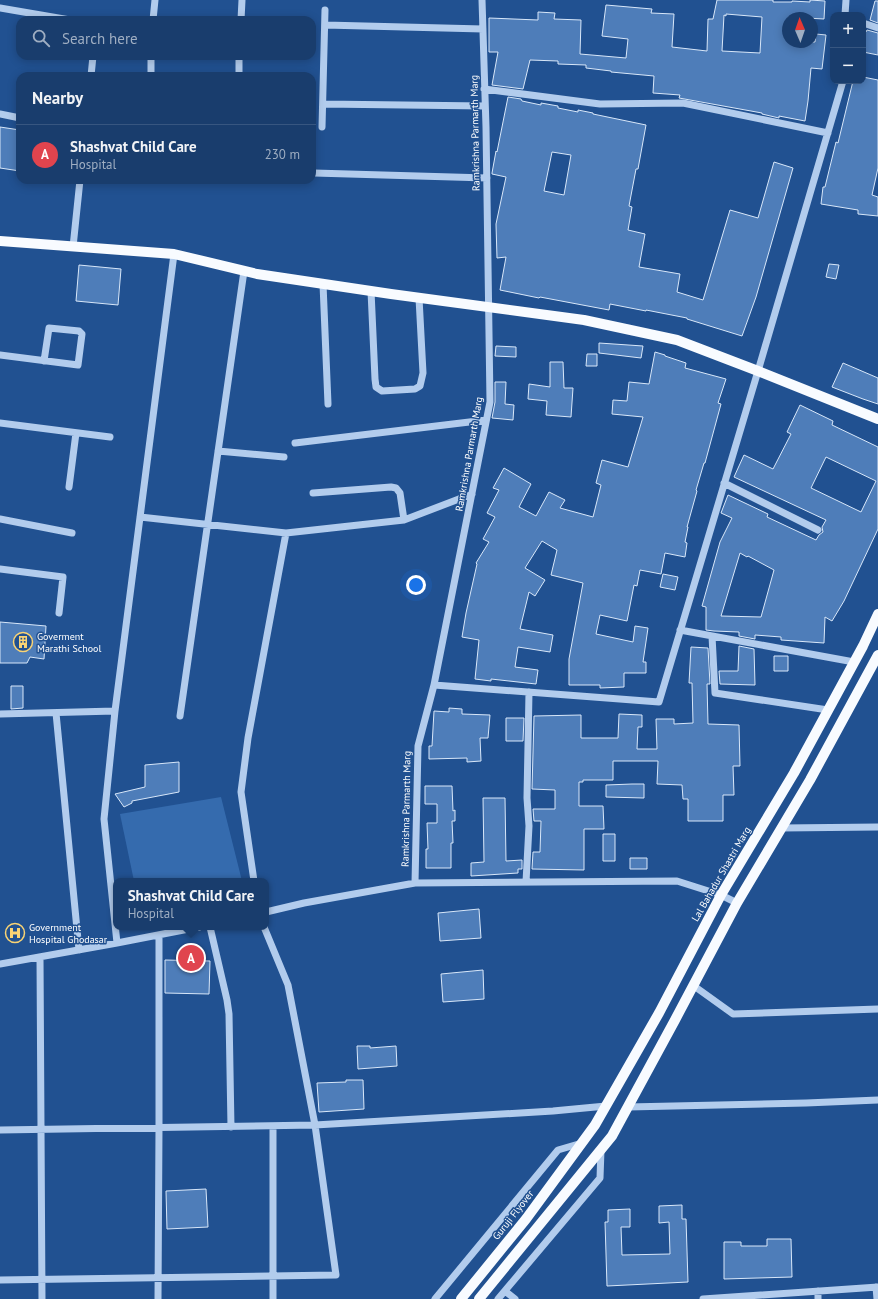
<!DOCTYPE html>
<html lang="en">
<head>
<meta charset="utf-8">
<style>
  :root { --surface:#193d6d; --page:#264875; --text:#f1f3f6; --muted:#9faec2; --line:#375680; --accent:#bca0f2 }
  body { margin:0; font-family:"PT Sans",sans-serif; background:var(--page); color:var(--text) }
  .controls { position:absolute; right:12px; top:12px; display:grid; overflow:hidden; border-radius:8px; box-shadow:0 2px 10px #0003 }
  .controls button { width:36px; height:36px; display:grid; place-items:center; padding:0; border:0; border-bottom:1px solid var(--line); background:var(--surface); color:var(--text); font:20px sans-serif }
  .compass { position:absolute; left:782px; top:12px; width:36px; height:36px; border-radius:50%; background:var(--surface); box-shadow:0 2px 10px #0003; rotate:358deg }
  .you { position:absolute; left:416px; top:585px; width:14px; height:14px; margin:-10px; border:3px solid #fff; border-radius:50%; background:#1a73e8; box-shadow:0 0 0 6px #1a73e833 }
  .badge { display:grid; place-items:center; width:26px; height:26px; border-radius:50%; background:var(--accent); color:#fff; font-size:13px; font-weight:700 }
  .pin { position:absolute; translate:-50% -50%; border:2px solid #fff; box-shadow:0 1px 4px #0006 }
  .popup { position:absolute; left:113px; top:878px; width:156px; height:52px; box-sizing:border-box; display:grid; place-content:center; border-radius:8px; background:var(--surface); filter:drop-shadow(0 1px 3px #0005); font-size:13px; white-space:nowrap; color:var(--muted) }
  .popup b { font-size:15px; color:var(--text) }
  .popup::after { content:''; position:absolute; left:50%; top:100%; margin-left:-8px; border:8px solid transparent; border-top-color:var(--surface) }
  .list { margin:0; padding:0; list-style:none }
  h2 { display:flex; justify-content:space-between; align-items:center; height:52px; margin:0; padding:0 16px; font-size:17px }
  h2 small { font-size:13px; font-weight:400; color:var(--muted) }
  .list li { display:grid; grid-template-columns:26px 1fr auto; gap:12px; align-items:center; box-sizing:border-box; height:60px; padding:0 16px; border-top:1px solid var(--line) }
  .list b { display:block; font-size:15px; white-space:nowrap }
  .list p { margin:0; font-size:13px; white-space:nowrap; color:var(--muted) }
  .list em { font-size:13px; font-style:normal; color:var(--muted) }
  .icon { flex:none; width:22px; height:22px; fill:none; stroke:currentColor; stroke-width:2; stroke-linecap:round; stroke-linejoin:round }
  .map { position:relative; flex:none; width:878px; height:1299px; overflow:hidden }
  .search { position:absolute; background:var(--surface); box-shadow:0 2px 10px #0003; left:16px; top:16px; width:300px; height:44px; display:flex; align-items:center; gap:10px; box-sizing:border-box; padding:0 14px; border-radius:12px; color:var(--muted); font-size:15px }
  .panel { position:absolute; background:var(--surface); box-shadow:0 2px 10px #0003; left:16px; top:72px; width:300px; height:112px; border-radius:12px }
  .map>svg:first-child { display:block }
</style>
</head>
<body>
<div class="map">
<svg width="878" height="1299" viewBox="0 0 878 1299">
  <rect width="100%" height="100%" fill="#215191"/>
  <path fill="#356bae" d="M221,797L242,881H134L120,814Z"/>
  <path fill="#4e7db9" stroke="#d8e7f9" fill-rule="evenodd" d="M717,0H773V2H792V1L810,2V0L825,1L824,19L788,17V42H815L816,34L826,35L822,69L811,68L808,101L805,121L779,116V118L762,114V113L679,98L680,95L653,93L654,76L611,72V71L586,68V65L558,64V61L530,60L523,89L492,85L498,52H489V18L538,20V12L555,13L554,19L581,20L580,54L626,58L628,39L602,36L606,5L652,9L651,13L674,14L672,47L707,51L708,19H713ZM726,14L762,17L760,53L722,51L724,15L726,16Z
    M875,1H878V23L870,20Z
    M867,30L878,33V55L863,52V40L865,32H866Z
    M863,77L878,80V168L872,195L878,197V216L858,214V210L821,204L823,187H825L836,142L838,143L853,81H863Z
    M508,97L521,99L522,101L541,105V103L558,106V108L578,112V110L593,113V114L646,125L638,169H636L629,206L632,207L628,230L645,234L639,267L680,274L677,292L703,300L730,210L758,218L774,162L793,168L756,297L742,336L687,319V318L646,310V311L610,304L609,310L540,297L539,298L500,290L506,257L497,258L496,224L506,177L492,174V173L496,151L497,152ZM552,152L571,155L564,195L544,191Z
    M0,127L20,130V171L0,168Z
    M829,264L839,265L836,279L826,277Z
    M79,265L121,269L118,305L76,301Z
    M599,343L643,346L641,358L599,353Z
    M496,346L516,347V357L495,356Z
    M655,352L665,355V356L686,363L685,368L726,379L718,403L721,404L705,463H704L696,490L697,491L687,527H688L685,542L687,543L685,557L665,553L661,574L640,570L637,586L634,585L627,621L600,615L596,634L633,642L635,626L648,628L643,662H646V673H624V687L600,688V685H569V659L583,583L551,575L557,550L542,541L525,568L545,580L535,596L529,592L520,629L553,635L550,652L518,647L515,667L538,670L536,684L491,679V681L475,679L479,640L462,637L466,613L477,564L476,563L489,542L483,539L495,517L487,513L499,490L493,488L504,468L531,484L519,507L536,516L549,492L565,500L560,508L593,517L601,485L596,483L602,460L628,467L643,417L612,414L613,400L627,401L629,382L649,384Z
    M587,354H597V366H586Z
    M550,362H563L564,388H573L571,417L546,415L547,401L528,399L529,384L550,387Z
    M843,363L878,378V404L863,399L832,387Z
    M495,382H506L505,404L514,405L513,420L492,418L495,402Z
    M800,405L833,421L832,425L878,447V529L844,601L832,621L825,617L824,643L781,640V637L755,635V639L739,636V632L714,631L706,630V607L702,606L720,542L732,518L721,513L728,495L768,514L767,517L816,540L819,535L823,532L822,527L826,520L734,477L744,455L773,469L791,434L787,432ZM826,457L876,481L861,512L811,488ZM740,553L747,557L748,556L774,570L761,617L721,616Z
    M663,574L678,577L675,590L660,587Z
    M0,622L46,626L44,659L30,657L27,663H0Z
    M739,646L754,649L755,685L720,684L719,671H738Z
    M691,647L708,648L710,684H707L708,724L739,725L740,766H733L734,795H723V821H688V799H683L682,785L657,784L658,761H613V780H583V782H579V806H603L604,829H584V870L532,869L533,852H540L541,821H534L533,809H555V790L532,789L534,716L581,715V738H618L619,714L642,715V727H638L637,749H657L656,719H674V724L693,723L692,683H689Z
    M774,656H788V671H774Z
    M11,686H23V708L11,709Z
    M449,708L462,709V714L490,715L488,738H480L481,761L467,762V758L429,759V746H432L434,711L449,712Z
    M506,718H524L523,741H506Z
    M179,762V792L132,801V803L124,807L115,794L145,787V765Z
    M632,784H644V798L606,797V785Z
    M425,786H452L453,811L455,810V821H452L453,843H451V868H426V849H428L427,823H437V804H425Z
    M483,798H505L506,861L522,860V869H518V873L471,876V863L484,862Z
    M603,834H615V861H603Z
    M630,858H647V869H630Z
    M479,909L481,938L440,941L438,913Z
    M165,960L210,961L209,994L165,993Z
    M483,970L484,999L443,1002L441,974Z
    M357,1046H370V1048L396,1046L397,1066L358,1069Z
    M346,1080H363L364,1109L319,1112L317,1083L346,1082Z
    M206,1189L208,1227L167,1229L166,1191Z
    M682,1205V1219H686L688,1282L607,1286L605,1222H608V1210L630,1209V1227H621L622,1255L670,1254L669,1222L659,1223V1206Z
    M767,1239H791L792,1277L724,1279V1242H741V1246H767Z"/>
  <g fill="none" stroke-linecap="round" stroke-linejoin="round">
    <path stroke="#b2cced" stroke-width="7" d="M0,8L70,20
      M845,15L846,0
      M153,20L155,0
      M241,20L242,0
      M863,23L878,28
      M325,25L483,29
      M91,76L93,56
      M151,76V56
      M239,76V56
      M484,89L600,104L683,103L828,133
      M323,104L485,106
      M0,114L20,118
      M322,127L325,10
      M314,173L487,178
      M73,247L80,180
      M323,284L328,404
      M371,291L375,379L376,387L382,391L415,389L420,386L423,373L419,298
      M0,355L78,365L82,334L79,331L49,328L44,361
      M0,423L110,437
      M295,443L486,420
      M218,451L284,457
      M724,483L818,530
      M69,487L76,433
      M313,493L391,487L396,488L400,493L404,520
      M140,517L286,533L404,520L472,494
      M0,519L72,533
      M0,569L63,577L59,613
      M680,630L854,662
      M712,636L715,693L828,710
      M434,685L659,702L758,371L843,81
      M115,711L174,254
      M56,713L79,950
      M0,714L115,711L104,819L117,943
      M180,716L244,271
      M782,828L878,827
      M254,881L241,792L248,738L286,533
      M526,882L529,826L527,798L529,692
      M415,883L418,746L434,685L490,402L486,127L482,0
      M266,912L304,903L415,883L677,881L721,895L737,903
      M210,927L227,1000L229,1014L231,1127
      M40,957L42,1299
      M0,964L117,943L199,927
      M694,986L733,1014L878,1009
      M628,1107L806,1103L878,1100
      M273,1126V1299
      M0,1130L315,1125L553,1111L606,1106
      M0,1280L336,1275L315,1125L288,985L264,927
      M876,1287L877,1299
      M505,1291L515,1299
      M818,1291V1299
      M158,1299L159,1128V935
      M435,1299L558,1150L582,1143
      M498,1299L600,1178L601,1150
      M703,1299L878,1287"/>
    <path stroke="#f8fbff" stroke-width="10" d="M0,241L174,254L257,274L391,294L584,320L677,340L758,371L878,419
      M461,1299L526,1219L595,1125L659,1013L721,895L794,773L863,646L878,614
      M479,1299L612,1136L675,1020L737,903L810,780L878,655"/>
  </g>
  <defs>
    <g id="building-ring" transform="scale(1)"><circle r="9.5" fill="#215191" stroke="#f9d374" stroke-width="1.5"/><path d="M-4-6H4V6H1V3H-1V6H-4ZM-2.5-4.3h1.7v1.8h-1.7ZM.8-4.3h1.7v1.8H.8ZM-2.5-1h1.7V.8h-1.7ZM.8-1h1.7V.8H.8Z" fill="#f9d374"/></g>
    <g id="hospital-ring" transform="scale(1)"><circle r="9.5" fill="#215191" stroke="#f9d374" stroke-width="1.5"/><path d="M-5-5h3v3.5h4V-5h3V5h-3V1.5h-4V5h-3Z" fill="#f9d374"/></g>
  </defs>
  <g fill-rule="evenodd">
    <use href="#building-ring" x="23" y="642"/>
    <use href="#hospital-ring" x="15" y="933"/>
  </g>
  <g text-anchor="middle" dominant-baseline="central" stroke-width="3" stroke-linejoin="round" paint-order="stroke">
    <g font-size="10" fill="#fff" stroke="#215191">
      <text transform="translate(475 133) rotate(-91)">Ramkrishna Parmarth Marg</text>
      <text transform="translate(469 454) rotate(-80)">Ramkrishna Parmarth Marg</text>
      <text transform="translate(406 809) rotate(-89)">Ramkrishna Parmarth Marg</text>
      <text transform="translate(721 874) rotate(-60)">Lal Bahadur Shastri Marg</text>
      <text transform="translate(513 1215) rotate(-52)">Guruji Flyover</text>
    </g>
    <g font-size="10" fill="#fff" stroke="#215191" text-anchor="start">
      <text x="37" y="636">Goverment<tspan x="37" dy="12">Marathi School</tspan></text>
      <text x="29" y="927">Government<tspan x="29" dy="12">Hospital Ghodasar</tspan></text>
    </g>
  </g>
</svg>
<div class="controls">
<button>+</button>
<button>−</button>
</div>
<svg class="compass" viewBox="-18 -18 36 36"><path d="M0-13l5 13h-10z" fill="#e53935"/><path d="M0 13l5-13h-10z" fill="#9faec2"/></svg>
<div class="you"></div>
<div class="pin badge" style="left:191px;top:958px;background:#e0444e">A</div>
<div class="popup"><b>Shashvat Child Care</b>Hospital</div>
<div class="search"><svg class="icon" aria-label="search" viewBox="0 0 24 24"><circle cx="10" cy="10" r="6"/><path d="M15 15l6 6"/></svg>Search here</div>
<section class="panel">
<h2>Nearby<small></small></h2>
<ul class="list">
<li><span class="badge" style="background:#e0444e">A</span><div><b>Shashvat Child Care</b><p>Hospital</p></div><em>230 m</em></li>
</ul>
</section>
</div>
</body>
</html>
